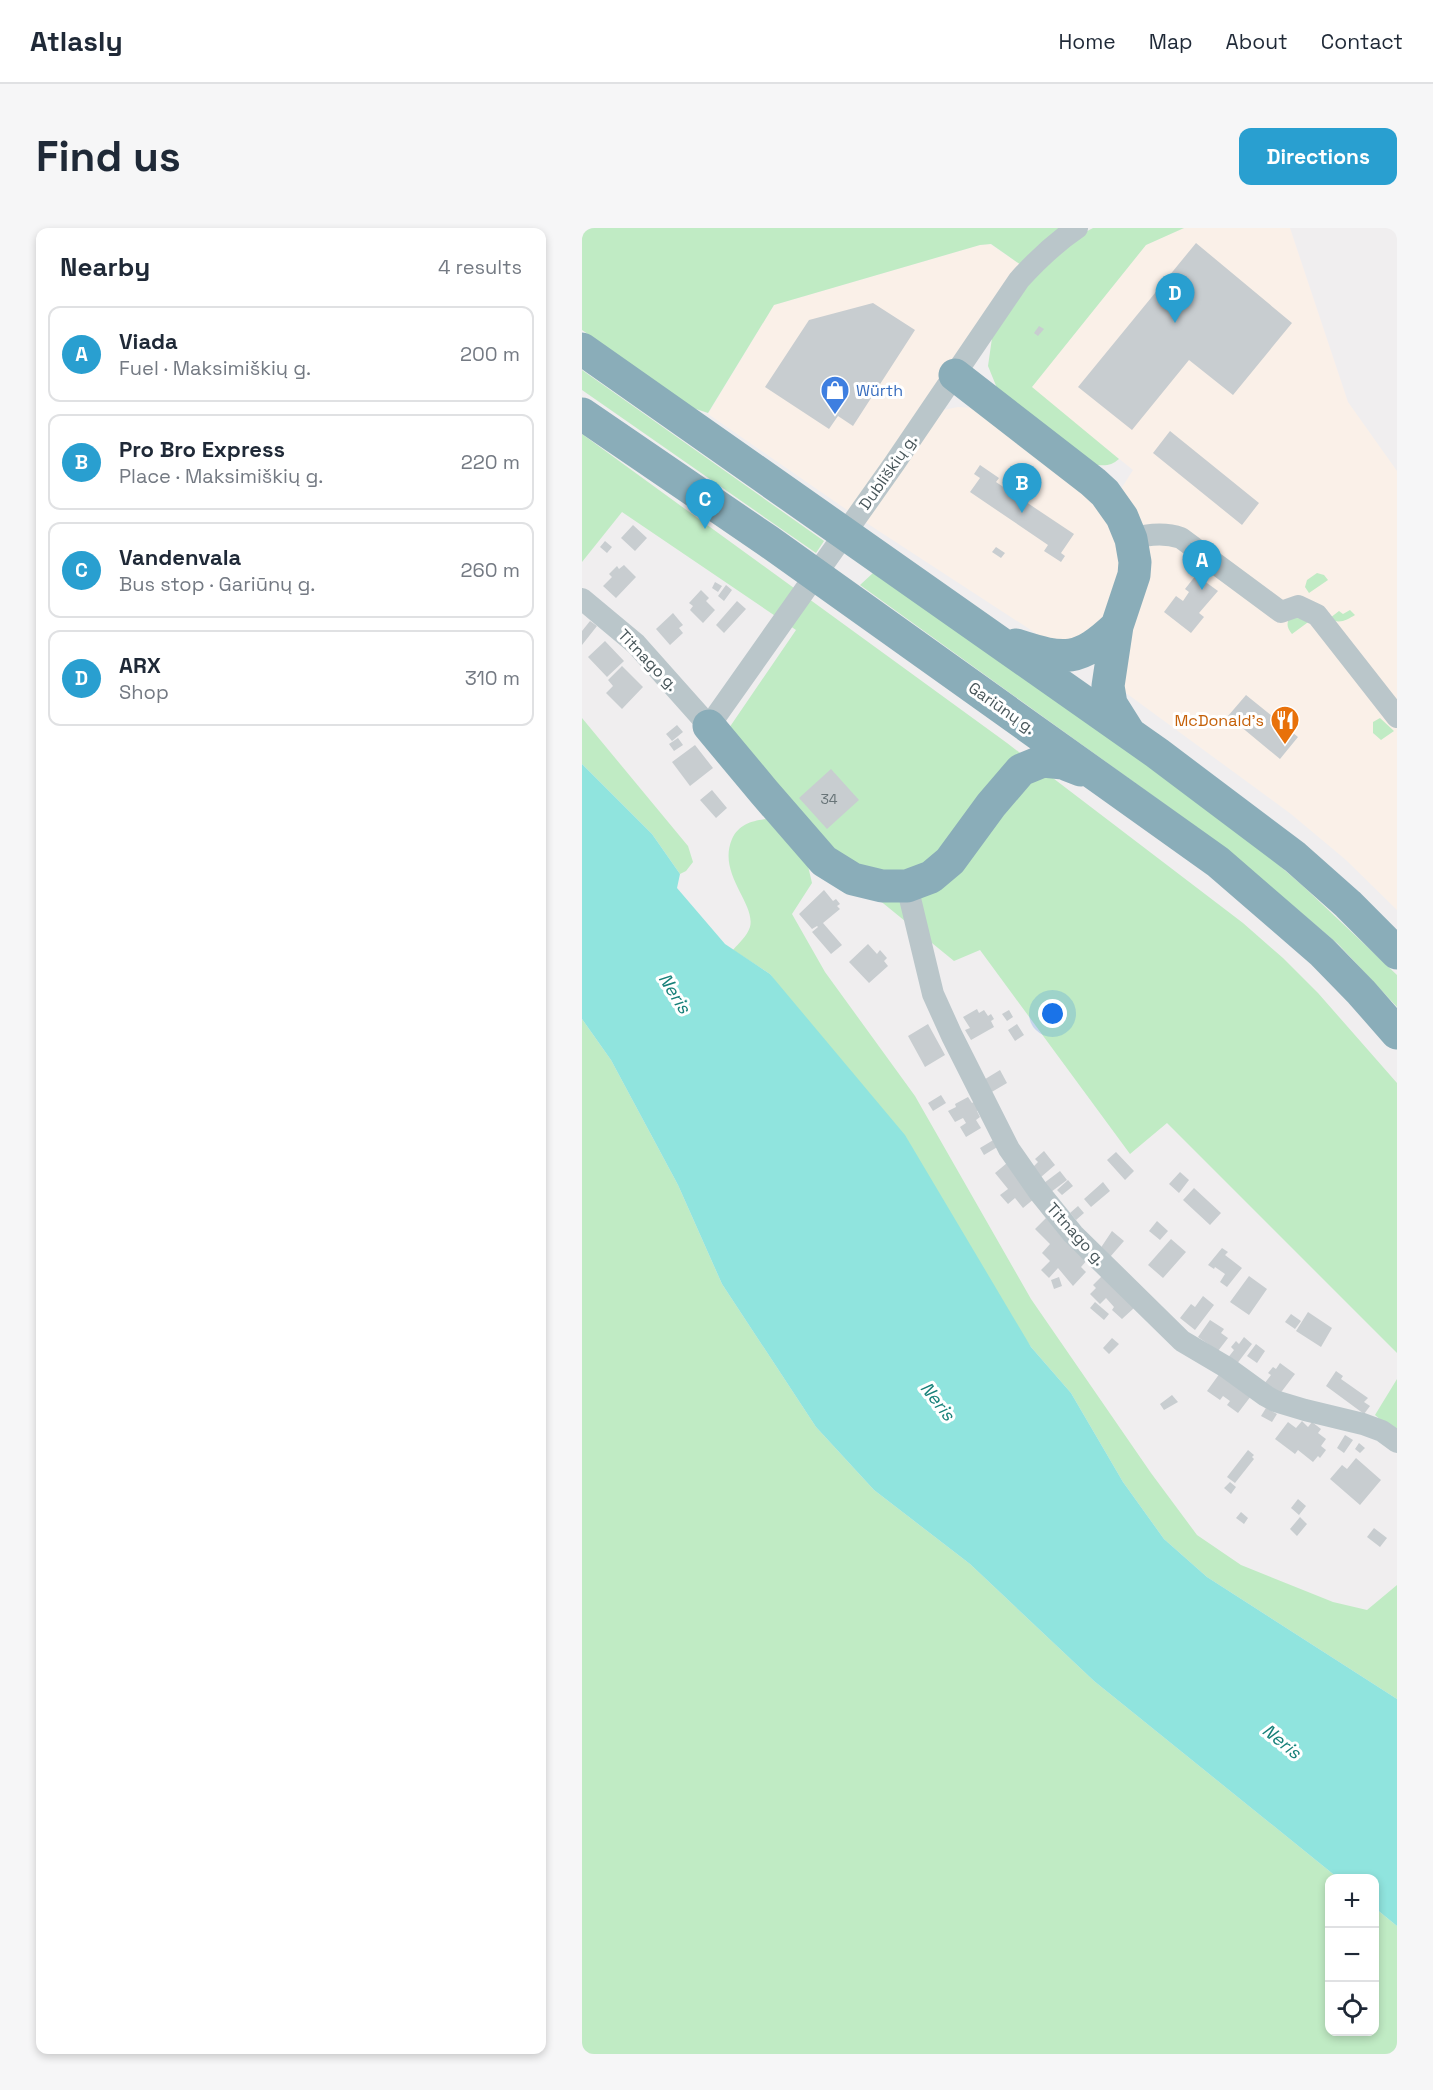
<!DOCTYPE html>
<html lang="en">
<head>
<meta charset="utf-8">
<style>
  :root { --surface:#fff; --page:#f6f6f7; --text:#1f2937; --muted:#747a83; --line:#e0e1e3; --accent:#299fd0 }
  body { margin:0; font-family:"Space Grotesk",sans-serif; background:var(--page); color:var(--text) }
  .controls { position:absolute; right:18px; bottom:18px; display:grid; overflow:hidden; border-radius:12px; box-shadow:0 3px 9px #0003 }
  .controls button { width:54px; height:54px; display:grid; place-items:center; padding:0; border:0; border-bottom:2px solid var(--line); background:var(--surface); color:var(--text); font:30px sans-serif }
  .you { position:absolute; left:471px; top:786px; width:21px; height:21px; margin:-15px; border:4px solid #fff; border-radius:50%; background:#1a73e8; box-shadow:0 0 0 9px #1a73e833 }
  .badge { display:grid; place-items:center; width:39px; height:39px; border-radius:50%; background:var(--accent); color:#fff; font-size:20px; font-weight:700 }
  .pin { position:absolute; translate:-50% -50px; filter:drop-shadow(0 2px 3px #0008) }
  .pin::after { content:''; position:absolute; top:32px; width:21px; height:18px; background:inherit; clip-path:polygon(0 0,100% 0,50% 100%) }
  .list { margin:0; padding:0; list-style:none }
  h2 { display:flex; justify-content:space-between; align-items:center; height:78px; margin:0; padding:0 24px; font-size:26px }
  h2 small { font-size:20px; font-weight:400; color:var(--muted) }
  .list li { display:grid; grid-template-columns:39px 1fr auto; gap:18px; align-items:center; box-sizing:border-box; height:96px; margin:0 12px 12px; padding:0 12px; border:2px solid var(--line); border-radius:12px }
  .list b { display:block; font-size:22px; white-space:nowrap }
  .list p { margin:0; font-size:20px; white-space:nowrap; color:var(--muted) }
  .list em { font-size:20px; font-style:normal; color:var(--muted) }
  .icon { flex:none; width:33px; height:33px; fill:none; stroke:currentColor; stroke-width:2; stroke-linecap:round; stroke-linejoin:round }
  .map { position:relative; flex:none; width:815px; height:1826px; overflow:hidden; border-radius:12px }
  header { display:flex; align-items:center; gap:36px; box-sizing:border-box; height:84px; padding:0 30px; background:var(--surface); border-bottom:2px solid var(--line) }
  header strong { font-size:28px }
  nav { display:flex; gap:33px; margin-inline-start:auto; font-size:21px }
  .intro { display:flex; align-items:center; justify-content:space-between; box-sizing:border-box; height:144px; padding:0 36px }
  h1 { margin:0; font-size:42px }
  .button { padding:15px 27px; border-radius:12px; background:var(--accent); color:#fff; font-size:21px; font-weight:700 }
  main { display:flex; gap:36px; padding:0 36px }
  aside { flex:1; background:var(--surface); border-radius:12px; box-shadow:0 3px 9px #0003 }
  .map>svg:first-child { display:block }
</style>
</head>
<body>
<header>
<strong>Atlasly</strong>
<nav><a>Home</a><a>Map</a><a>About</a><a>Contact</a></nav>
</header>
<div class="intro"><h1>Find us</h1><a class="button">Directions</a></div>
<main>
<aside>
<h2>Nearby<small>4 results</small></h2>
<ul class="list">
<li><span class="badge">A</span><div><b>Viada</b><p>Fuel · Maksimiškių g.</p></div><em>200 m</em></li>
<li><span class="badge">B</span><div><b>Pro Bro Express</b><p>Place · Maksimiškių g.</p></div><em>220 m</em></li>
<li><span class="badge">C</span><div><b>Vandenvala</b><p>Bus stop · Gariūnų g.</p></div><em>260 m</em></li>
<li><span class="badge">D</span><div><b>ARX</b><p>Shop</p></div><em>310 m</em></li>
</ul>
</aside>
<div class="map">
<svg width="815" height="1826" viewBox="0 0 815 1826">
  <rect width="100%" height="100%" fill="#f0eeef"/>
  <path fill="#faf0e8" d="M602,0H708L766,174L815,243V682L764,632L709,586L544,465L541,457L539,261L551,242L449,160L564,17Z
    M408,16L439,37L268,284L126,186L192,77L398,17Z
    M376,179L393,180L526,286L542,340L522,399L478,421L283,294L361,182Z"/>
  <path fill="#c0ebc4" d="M0,0H478L439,37L409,16L398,17L192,77L126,185L111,180L0,102Z
    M511,0H602L564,17L450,159L537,231C530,237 525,238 515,237L417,165L406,138L410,110L446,53L492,10Z
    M0,142L242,313L234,325L0,162Z
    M0,206L425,515L661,695L701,730L736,765L815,855V1125L585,895L548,926L398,722L372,733L253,636L145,503L214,402L40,284L0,334Z
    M291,345L633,582L721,658L815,747V779L756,716L638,616L278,357Z
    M735,345L742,347L746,352L727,365L723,359L725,352Z
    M768,382L773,387C765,392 756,397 748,390L757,383L761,386Z
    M708,389L729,392L710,406C705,400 704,396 708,389Z
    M0,490L106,618L111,634L104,643L98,646L70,606L0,536Z
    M798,490L812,503L799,512L791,505V494Z
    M184,591L226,638L230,655L210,686L243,744L333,868L449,1071L569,1245L615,1307L659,1337L751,1374L785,1382L815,1357V1471L625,1349L582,1311L541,1254L489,1165L449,1119L188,746L151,722C157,715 165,708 168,699C174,675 135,646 150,611C157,596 170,593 184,591Z
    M0,791L29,832L96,957L140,1056L234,1199L292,1262L388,1336L512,1453L756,1650H748V1804H792L793,1680L815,1698V1826H0Z
    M815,1151V1206L793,1187Z"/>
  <path fill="#90e4de" d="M0,536L70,606L98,646L95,660L143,716L188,746L323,907L449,1119L489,1165L541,1254L582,1311L625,1349L815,1471V1698L793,1680L792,1650H756L512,1453L388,1336L292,1262L234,1199L140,1056L96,957L29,832L0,791Z"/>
  <path fill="#c8cdd0" d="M614,15L710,95L651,167L607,132L550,202L496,159Z
    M291,75L333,102L271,198L256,188L247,201L183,159L227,92Z
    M457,98L462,101L456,108L452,105Z
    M588,203L677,275L660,297L571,225Z
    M398,237L417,250L414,254L492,306L479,325L483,328L479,334L462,323L466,317L388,264L398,250L392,246Z
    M51,297L65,310L53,323L39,310Z
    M23,313L30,319L25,325L18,319Z
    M414,319L423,325L419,330L410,324Z
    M42,337L54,349L34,370L21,358L30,349L27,346L35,338L37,341Z
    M614,347L636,363L617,385L622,389L609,405L582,384L594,368L601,373L607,364L603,361Z
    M133,354L140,358L136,364L130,360Z
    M144,357L150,362L142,373L136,368Z
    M119,362L127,370L124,373L133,382L121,395L108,382L111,378L107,375Z
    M155,373L164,381L142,405L134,397Z
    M91,385L101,397L97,400L101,405L88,417L74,401Z
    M8,393L15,398L0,417V403Z
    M23,413L42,433L25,449L6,429Z
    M40,438L61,459L40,481L24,465L31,458L26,452Z
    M664,467L716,509L698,531L646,488Z
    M95,497L101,504L90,513L84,506Z
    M96,510L101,517L92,523L87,516Z
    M113,517L131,540L108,558L90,534Z
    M249,541L277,572L245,601L217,570Z
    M130,562L145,580L134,590L118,572Z
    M242,662L251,673L254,671L258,676L255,678L258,681L241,695L260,717L249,726L230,704L236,699L235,698L230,701L217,686Z
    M286,716L295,726L298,722L305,730L302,733L306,738L287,755L267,734Z
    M395,781L397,785L402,782L406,788L409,786L412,791L409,793L412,799L389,812L383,802L388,800L381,789Z
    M427,782L431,789L425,793L420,786Z
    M346,796L363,827L343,839L326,808Z
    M435,796L442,807L433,813L426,802Z
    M418,842L425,855L408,865L400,853Z
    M359,867L364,875L351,883L346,875Z
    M386,869L390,875L395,872L399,880L395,883L398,889L394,892L399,900L384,909L378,899L384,895L381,890L373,894L366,883L374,879L373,876Z
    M413,911L417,918L402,927L398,920Z
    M462,923L473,937L459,949L451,939L456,934L453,931Z
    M534,924L552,943L543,952L525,932Z
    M425,935L453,970L441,980L433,970L426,976L418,967L426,961L413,945Z
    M478,943L485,952L469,964L462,955Z
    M598,944L607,952L597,965L587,956Z
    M486,952L491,958L480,967L475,962Z
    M521,954L528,963L509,979L502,971Z
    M612,960L639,985L628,997L601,972Z
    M496,978L502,985L494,992L488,985Z
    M464,990L506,1031L499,1039L504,1044L491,1058L476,1040L467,1050L459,1042L468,1033L460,1025L468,1016L453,1001Z
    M575,993L586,1003L578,1012L567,1003Z
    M530,1003L542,1013L528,1029L518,1021Z
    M589,1011L604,1024L581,1050L566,1037Z
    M640,1020L646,1024L643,1027L660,1040L645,1059L638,1054L643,1046L633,1039L632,1041L626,1037Z
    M520,1048L552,1080L540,1091L530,1082L532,1079L524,1070L518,1076L508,1066L514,1060L511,1057Z
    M667,1048L685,1061L667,1087L648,1074Z
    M477,1049L480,1058L472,1061L469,1052Z
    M621,1068L632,1077L613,1102L598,1090L609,1076L613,1079Z
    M513,1074L527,1086L522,1092L508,1080Z
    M726,1084L750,1100L739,1119L714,1103Z
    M709,1086L719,1093L713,1101L703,1094Z
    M628,1092L642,1101L639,1105L646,1110L636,1123L616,1109Z
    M662,1109L670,1116L654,1137L645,1131L652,1122L649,1119L654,1113L657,1116Z
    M530,1110L537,1116L527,1126L521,1120Z
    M674,1116L683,1123L675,1135L665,1128Z
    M698,1135L713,1146L697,1167L682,1156L689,1147L686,1145L691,1139L694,1141Z
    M754,1143L761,1148L759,1151L786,1170L782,1174L788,1178L782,1186L744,1158Z
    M638,1145L669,1168L656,1185L645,1177L648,1173L641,1168L638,1172L625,1163Z
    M590,1167L596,1174L582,1182L578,1176Z
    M684,1180L695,1186L690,1194L679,1188Z
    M720,1193L726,1199L730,1194L739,1201L736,1205L744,1211L739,1218L744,1222L738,1230L736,1228L731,1234L716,1222L713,1226L693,1211L706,1194L714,1200Z
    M763,1207L771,1212L762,1225L755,1220Z
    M777,1215L783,1220L778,1225L773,1221Z
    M666,1222L672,1227L670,1229L672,1231L653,1255L645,1249Z
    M774,1230L799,1252L778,1277L748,1251L760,1237L765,1241Z
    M648,1254L654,1259L649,1266L642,1260Z
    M716,1271L724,1278L717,1287L709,1280Z
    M659,1284L666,1290L662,1296L654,1290Z
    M718,1289L725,1296L715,1308L708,1301Z
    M792,1300L805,1310L798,1319L785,1309Z"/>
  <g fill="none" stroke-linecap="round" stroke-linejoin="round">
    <path stroke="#bac6ca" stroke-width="22" d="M549,311C566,306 582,304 599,310L699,384L716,378L735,387L815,489
      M0,371L54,416L127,498L312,236L437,52C455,32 473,15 495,0
      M325,658L351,766L370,808L427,921L457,964L491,1006L600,1113L644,1139L684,1168L693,1173L723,1182L781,1196L800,1203L815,1214"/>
    <path stroke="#8aadb9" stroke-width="33" d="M0,121L575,525L713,629L766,676L815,725
      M373,147L511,254L523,265L540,289L549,311L553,334L552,347L535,398L526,458L529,476L546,503
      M0,186L186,313L636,634L740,724L779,764L815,805
      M434,417C483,433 497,434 535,398
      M127,498L182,564L242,633L271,651L300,658H325L349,649L368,633L409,577L439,542L461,533L481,535L499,542"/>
  </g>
  <defs>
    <g id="shop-pin" transform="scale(1.5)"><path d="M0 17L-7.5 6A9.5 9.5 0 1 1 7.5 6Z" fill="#3f7fe0" stroke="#fff"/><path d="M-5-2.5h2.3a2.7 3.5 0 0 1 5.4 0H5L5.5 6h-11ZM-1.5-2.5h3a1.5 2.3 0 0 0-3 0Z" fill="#fff"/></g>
    <g id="restaurant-pin" transform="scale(1.5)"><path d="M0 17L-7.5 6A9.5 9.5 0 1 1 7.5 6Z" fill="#e8710a" stroke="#fff"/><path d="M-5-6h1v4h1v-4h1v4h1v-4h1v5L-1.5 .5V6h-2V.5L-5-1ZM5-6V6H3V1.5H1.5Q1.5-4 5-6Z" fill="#fff"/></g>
  </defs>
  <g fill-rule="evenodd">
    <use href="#shop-pin" x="253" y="162"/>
    <use href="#restaurant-pin" x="703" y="492"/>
  </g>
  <g text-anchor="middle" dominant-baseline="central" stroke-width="6" stroke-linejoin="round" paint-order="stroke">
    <g font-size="14" fill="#687478">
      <text x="247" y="571">34</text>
    </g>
    <g font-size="16" fill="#366cbe" stroke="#fff" text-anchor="start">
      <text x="274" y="162">Würth</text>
    </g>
    <g font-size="16" fill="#48565a" stroke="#fff">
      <text transform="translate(306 244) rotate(-55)">Dubliškių g.</text>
      <text transform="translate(66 432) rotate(46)">Titnago g.</text>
      <text transform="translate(420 480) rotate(35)">Gariūnų g.</text>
      <text transform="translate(494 1006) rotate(48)">Titnago g.</text>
    </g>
    <g font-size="16" fill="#c56008" stroke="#fff" text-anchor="end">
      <text x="682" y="492">McDonald's</text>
    </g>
    <g font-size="18" font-style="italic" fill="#178079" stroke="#fff">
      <text transform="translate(93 765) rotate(58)">Neris</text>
      <text transform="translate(356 1173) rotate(52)">Neris</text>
      <text transform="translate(700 1513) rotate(39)">Neris</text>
    </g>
  </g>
</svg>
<div class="controls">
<button>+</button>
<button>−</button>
<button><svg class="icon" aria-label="locate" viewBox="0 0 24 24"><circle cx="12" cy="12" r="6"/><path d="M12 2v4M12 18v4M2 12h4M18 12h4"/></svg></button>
</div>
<div class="you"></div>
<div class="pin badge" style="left:620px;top:362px">A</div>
<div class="pin badge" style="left:440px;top:285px">B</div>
<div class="pin badge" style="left:123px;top:301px">C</div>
<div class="pin badge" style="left:593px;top:95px">D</div>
</div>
</main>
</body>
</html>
